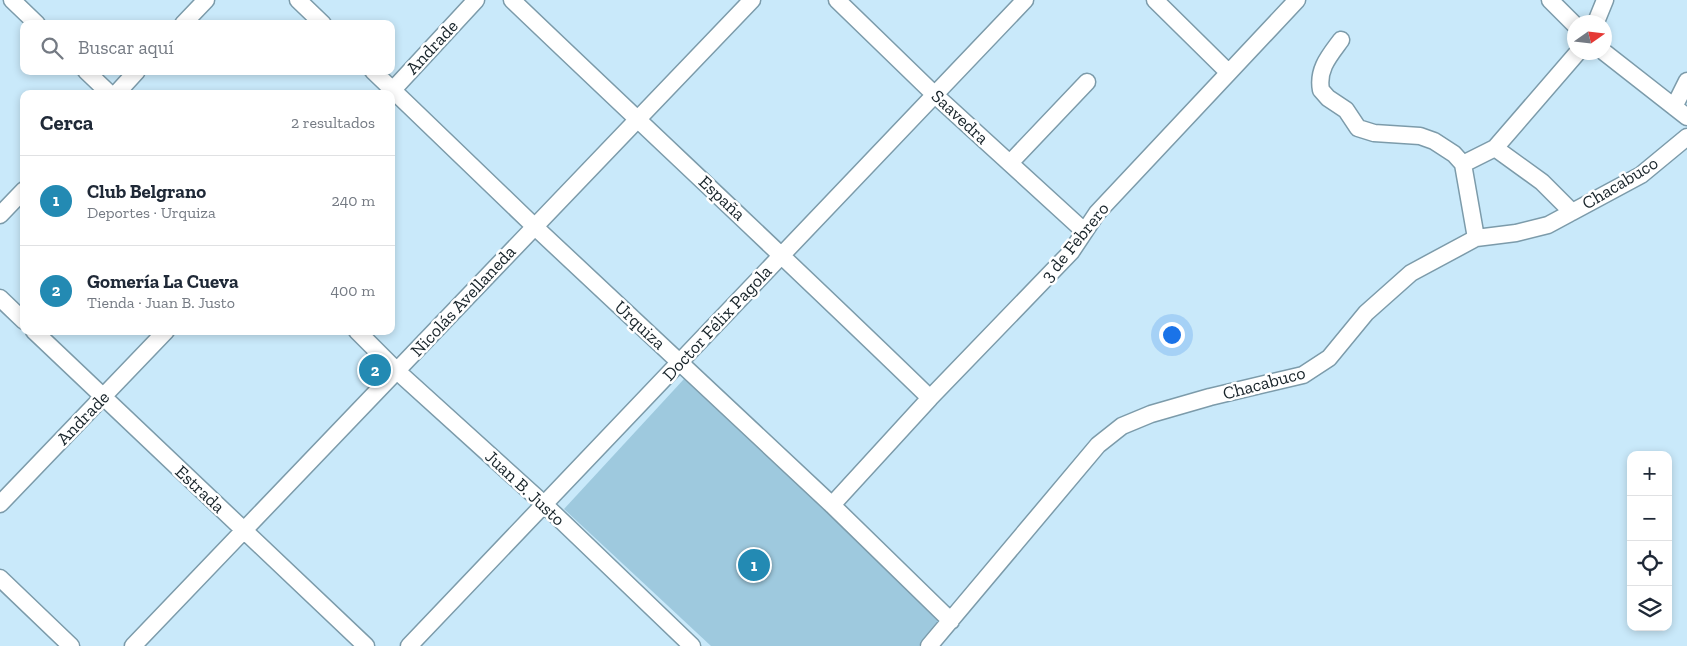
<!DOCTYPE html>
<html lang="es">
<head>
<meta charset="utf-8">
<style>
  :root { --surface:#fff; --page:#f6f6f7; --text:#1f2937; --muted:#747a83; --line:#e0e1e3; --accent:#238ab3 }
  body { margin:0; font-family:"Zilla Slab",serif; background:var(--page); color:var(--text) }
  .controls { position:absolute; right:15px; bottom:15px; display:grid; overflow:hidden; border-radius:10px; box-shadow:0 2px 8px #0003 }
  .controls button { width:45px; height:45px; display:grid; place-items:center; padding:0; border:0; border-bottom:1px solid var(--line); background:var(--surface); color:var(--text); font:25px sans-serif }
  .compass { position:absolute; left:1567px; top:15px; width:45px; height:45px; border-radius:50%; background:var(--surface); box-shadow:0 2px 8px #0003; rotate:76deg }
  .you { position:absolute; left:1171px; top:334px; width:18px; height:18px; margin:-12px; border:4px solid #fff; border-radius:50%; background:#1a73e8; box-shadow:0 0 0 8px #1a73e833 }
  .badge { display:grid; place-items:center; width:32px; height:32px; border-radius:50%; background:var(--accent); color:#fff; font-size:16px; font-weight:700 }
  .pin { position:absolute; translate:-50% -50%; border:2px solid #fff; box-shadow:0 1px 5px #0006 }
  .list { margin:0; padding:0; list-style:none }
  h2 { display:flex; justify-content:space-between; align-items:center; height:65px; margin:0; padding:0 20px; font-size:21px }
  h2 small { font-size:16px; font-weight:400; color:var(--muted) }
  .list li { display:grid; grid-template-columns:32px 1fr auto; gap:15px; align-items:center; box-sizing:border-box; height:90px; padding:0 20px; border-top:1px solid var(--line) }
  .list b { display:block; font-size:19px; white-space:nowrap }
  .list p { margin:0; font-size:16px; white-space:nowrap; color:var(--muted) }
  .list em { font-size:16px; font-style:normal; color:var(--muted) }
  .icon { flex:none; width:28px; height:28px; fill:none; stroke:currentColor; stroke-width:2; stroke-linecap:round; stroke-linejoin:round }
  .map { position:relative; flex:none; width:1687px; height:646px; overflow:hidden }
  .search { position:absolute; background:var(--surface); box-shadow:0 2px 8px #0003; left:20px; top:20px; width:375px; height:55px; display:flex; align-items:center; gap:12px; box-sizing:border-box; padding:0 18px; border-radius:10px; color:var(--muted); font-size:19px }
  .panel { position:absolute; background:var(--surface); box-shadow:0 2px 8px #0003; left:20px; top:90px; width:375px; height:245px; border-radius:10px }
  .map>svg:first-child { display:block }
</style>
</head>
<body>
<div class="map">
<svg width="1687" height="646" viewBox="0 0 1687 646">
  <rect width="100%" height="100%" fill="#c9e9fa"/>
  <path fill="#9ec9de" d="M684,379L943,620L919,646H711L564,509Z"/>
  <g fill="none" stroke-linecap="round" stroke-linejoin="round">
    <g stroke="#7c9baa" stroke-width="19">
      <path id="minor" d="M12,0L37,24
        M298,0L323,24
        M512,0C651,133 792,264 930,398
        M837,0L935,95L1084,231
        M1155,0L1228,72
        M1550,0L1574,24
        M1596,22L1605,0
        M183,24L206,0
        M1341,40C1330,55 1317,69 1321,90L1328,98L1346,110L1358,128L1374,133L1420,136L1434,141L1454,154L1463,164L1476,238
        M1604,52L1687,117
        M86,71L110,94
        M373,71L534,226L832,505L951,621
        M116,94L137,71
        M389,94L476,0
        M1674,107L1687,81
        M1495,148L1542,182L1572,212
        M1010,163L1087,82
        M1463,164L1495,148L1578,52
        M0,215L24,190
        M0,298L24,321
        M34,331L366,646
        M357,331L397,371L545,505L692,646
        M0,504L166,331
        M832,505L930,398L1071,252L1097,213L1297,0
        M0,578L71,646
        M133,646L752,0
        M409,646L1025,0
        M929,646L1098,445L1122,426L1151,414L1210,397L1303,375L1329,358L1366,313L1411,273L1476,238L1516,233L1548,225L1641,175L1687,137"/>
    </g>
    <use href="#minor" stroke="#fff" stroke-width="16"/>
  </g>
  <g text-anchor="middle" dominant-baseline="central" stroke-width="5" stroke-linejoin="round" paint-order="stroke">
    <g font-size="18" fill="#162228" stroke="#fff">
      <text transform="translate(432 47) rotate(-47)">Andrade</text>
      <text transform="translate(960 117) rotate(43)">Saavedra</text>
      <text transform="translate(1620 183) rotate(-31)">Chacabuco</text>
      <text transform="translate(722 198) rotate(43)">España</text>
      <text transform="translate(1075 242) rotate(-51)">3 de Febrero</text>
      <text transform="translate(463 301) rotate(-47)">Nicolás Avellaneda</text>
      <text transform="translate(717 323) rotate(-47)">Doctor Félix Pagola</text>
      <text transform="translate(640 325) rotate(43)">Urquiza</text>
      <text transform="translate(1264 383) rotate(-15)">Chacabuco</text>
      <text transform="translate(83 418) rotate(-46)">Andrade</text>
      <text transform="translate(525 488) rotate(43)">Juan B. Justo</text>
      <text transform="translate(200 489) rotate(43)">Estrada</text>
    </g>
  </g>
</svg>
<div class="controls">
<button>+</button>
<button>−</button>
<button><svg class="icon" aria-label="locate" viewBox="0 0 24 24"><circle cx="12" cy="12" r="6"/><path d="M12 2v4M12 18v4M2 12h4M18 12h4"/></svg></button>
<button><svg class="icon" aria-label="layers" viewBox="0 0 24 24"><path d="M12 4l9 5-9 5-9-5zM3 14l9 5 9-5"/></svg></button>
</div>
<svg class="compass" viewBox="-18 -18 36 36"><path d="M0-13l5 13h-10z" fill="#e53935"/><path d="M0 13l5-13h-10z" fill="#747a83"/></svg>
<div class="you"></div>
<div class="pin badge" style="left:754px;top:565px">1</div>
<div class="pin badge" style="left:375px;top:370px">2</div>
<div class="search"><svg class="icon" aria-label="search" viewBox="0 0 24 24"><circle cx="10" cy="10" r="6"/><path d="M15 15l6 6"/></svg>Buscar aquí</div>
<section class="panel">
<h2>Cerca<small>2 resultados</small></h2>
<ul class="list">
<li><span class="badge">1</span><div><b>Club Belgrano</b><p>Deportes · Urquiza</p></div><em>240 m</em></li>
<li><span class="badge">2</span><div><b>Gomería La Cueva</b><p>Tienda · Juan B. Justo</p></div><em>400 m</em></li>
</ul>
</section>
</div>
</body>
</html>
